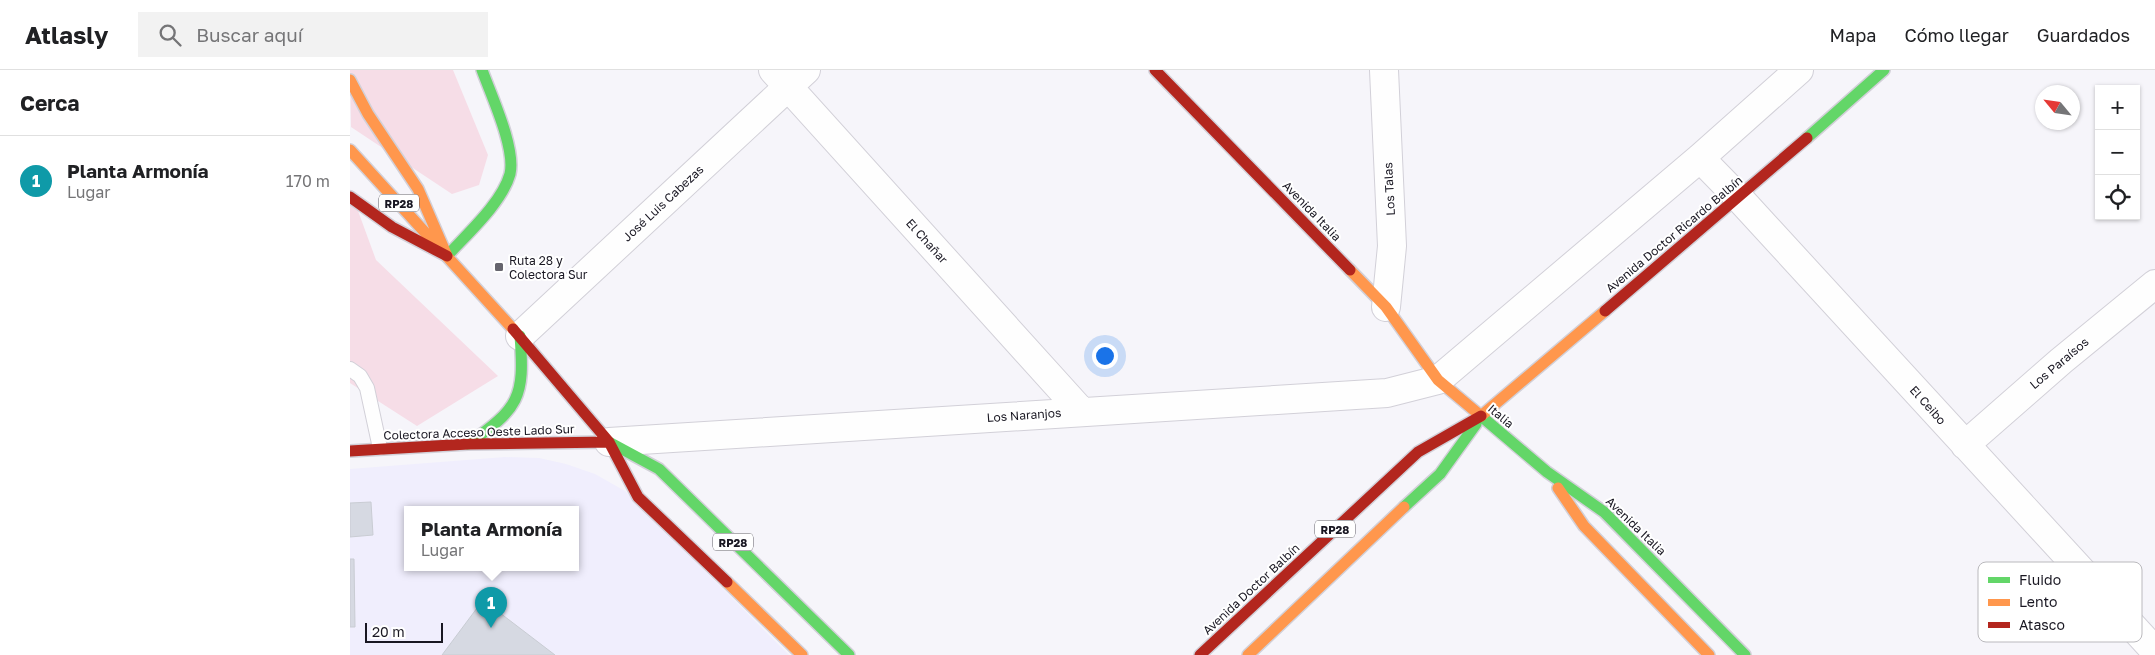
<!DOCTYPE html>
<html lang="es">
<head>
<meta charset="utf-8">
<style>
  :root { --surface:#fff; --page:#f2f2f2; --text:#202124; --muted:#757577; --line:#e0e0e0; --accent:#66656e }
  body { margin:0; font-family:"Golos Text",sans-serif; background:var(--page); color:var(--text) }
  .controls { position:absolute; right:15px; top:15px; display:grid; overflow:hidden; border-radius:0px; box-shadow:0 1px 4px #0004 }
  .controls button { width:45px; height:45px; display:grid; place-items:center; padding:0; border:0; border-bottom:1px solid var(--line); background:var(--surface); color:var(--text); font:25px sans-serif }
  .compass { position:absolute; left:1685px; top:15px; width:45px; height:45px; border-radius:50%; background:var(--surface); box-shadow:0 1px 4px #0004; rotate:299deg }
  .scale { position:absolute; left:15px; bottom:12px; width:78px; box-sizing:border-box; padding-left:5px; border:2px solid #191722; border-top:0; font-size:14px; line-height:18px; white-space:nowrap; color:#191722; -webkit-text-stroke:4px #fff; paint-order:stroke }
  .you { position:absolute; left:754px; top:285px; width:18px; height:18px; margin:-12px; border:4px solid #fff; border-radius:50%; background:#1a73e8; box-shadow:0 0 0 8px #1a73e833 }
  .badge { display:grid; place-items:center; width:32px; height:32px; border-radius:50%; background:var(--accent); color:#fff; font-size:16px; font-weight:700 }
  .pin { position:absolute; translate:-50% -41px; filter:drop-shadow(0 1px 2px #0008) }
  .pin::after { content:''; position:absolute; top:26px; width:18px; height:15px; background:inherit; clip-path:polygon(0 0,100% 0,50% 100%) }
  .popup { position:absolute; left:54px; top:436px; width:175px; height:65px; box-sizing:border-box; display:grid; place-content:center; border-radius:0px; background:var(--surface); filter:drop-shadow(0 1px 4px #0005); font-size:16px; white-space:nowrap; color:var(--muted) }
  .popup b { font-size:19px; color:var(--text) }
  .popup::after { content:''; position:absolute; left:50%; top:100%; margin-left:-10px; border:10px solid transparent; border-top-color:var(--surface) }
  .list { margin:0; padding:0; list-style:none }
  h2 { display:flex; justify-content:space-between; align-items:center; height:65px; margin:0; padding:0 20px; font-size:21px }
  h2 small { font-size:16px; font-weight:400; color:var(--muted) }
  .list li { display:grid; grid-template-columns:32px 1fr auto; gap:15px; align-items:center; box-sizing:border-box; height:90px; padding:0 20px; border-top:1px solid var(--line) }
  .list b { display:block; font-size:19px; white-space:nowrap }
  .list p { margin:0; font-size:16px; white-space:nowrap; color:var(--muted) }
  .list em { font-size:16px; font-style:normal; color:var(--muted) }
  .icon { flex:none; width:28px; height:28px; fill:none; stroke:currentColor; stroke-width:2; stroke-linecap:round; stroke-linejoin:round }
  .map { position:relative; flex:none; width:1805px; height:585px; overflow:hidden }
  header { display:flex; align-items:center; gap:30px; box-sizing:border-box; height:70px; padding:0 25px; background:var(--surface); border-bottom:1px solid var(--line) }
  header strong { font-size:24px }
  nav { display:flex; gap:28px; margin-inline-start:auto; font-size:18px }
  .search { width:350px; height:45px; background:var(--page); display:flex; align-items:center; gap:12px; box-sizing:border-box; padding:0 18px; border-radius:0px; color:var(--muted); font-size:19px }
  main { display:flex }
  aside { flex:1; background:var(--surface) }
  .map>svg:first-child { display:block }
</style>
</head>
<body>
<header>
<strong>Atlasly</strong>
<div class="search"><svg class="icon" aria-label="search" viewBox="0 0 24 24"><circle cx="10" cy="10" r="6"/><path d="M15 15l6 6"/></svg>Buscar aquí</div>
<nav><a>Mapa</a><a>Cómo llegar</a><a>Guardados</a></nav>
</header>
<main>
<aside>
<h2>Cerca<small></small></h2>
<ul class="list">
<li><span class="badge" style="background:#0f9aa8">1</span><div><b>Planta Armonía</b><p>Lugar</p></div><em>170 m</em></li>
</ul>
</aside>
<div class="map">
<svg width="1805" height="585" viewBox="0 0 1805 585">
  <rect width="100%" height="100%" fill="#f6f5fa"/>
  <path fill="#f0eefd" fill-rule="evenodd" d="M155,387L189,388L216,394L245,404L275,421L439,585H0V399ZM57,439H225V497H57Z"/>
  <path fill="#f6dde7" d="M0,0H103L138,85L129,115L102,124L1,57Z
    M0,119L26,190L148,306L67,356L0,313Z"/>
  <path fill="#d6d9e2" stroke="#c9ccd3" d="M21,432L23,465L0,467V433Z
    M0,489H4L5,557H0Z
    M133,530L205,585H92Z"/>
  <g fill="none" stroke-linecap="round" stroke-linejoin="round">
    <g stroke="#d2d0d8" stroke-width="16">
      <path id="lane" d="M0,299L10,306L17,318L30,378"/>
    </g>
    <g stroke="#d2d0d8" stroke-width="30">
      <path id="street" d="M423,0L731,341
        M1034,0L1042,176L1036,237
        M1350,88L1389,128L1805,581
        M170,266L456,0
        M259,372L1037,323L1088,310L1350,88L1449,0
        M1615,375L1711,291L1805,214"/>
    </g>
    <g stroke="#d2d0d8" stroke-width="14">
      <path id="fast" d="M1457,68L1534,0
        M97,186C117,164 152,133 160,104C166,78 141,25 132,0
        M1131,346L1197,402L1254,442L1395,585
        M259,372L309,399L499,585
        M118,374C169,338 175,328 170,266
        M1054,437L1090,404L1126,354"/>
    </g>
    <g stroke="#d2d0d8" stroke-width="14">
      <path id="slow" d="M0,10L18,44L68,119L97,186
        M0,80L163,259
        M1000,200L1036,237L1088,310L1131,346L1255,241
        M1208,418L1234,456L1359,585
        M377,512L452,585
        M898,585L1054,437"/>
    </g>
    <g stroke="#d2d0d8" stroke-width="14">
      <path id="jam" d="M805,0L1000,200
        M0,127L42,157L97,186
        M1255,241L1457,68
        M163,259L259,372L288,427L377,512
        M0,381L118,374L259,372
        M850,585L1068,382L1131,346"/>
    </g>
    <use href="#lane" stroke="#fefefe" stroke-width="14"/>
    <use href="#street" stroke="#fefefe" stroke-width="28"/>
    <use href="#fast" stroke="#63d668" stroke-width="11"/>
    <use href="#slow" stroke="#ff974d" stroke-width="11"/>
    <use href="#jam" stroke="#b3261e" stroke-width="11"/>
  </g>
  <rect fill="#66656e" stroke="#fff" stroke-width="2" x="144" y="192" width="10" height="10" rx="2.5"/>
  <g text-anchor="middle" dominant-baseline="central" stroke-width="4" stroke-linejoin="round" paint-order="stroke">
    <g fill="#fff" stroke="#5e5d64" stroke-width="1">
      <rect x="29" y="124.5" width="40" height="17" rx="4"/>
      <rect x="965" y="450.5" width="40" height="17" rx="4"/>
      <rect x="363" y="463.5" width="40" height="17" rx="4"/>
    </g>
    <g font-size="11" font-weight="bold" fill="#191722">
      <text x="49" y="133">RP28</text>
      <text x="985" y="459">RP28</text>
      <text x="383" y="472">RP28</text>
    </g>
    <g font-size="12" fill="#191722" stroke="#fff">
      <text transform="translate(1039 119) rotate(-93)">Los Talas</text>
      <text transform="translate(313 133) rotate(-43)">José Luis Cabezas</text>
      <text transform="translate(962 141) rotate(46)">Avenida Italia</text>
      <text transform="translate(1324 164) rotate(-40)">Avenida Doctor Ricardo Balbín</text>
      <text transform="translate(577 171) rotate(48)">El Chañar</text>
      <text transform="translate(1709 293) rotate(-40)">Los Paraísos</text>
      <text transform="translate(1578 335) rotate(48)">El Ceibo</text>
      <text transform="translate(674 345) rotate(-4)">Los Naranjos</text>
      <text transform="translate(1151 346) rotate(40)">Italia</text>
      <text transform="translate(129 362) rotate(-2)">Colectora Acceso Oeste Lado Sur</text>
      <text transform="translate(1286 456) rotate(44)">Avenida Italia</text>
      <text transform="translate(901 519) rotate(-43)">Avenida Doctor Balbín</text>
    </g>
    <g font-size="12" fill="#191722" stroke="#fff" text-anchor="start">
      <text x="159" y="190">Ruta 28 y<tspan x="159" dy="14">Colectora Sur</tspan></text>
    </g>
  </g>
  <rect x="1628" y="492" width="164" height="80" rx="8" fill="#fff" stroke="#bab9bd" stroke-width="1"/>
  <rect x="1638" y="507" width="22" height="6" fill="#63d668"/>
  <rect x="1638" y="529" width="22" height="7" fill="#ff974d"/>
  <rect x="1638" y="552" width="22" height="6" fill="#b3261e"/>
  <g font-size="14" fill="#191722">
    <text x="1669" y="515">Fluido</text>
    <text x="1669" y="537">Lento</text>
    <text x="1669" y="560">Atasco</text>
  </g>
</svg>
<div class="controls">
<button>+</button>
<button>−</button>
<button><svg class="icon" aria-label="locate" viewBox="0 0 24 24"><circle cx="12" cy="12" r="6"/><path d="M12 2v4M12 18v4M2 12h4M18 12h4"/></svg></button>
</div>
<svg class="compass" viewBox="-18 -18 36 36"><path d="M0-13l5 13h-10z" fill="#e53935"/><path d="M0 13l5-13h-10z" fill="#757577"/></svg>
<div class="scale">20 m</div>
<div class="you"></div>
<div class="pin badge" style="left:141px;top:558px;background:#0f9aa8">1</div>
<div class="popup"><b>Planta Armonía</b>Lugar</div>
</div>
</main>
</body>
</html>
